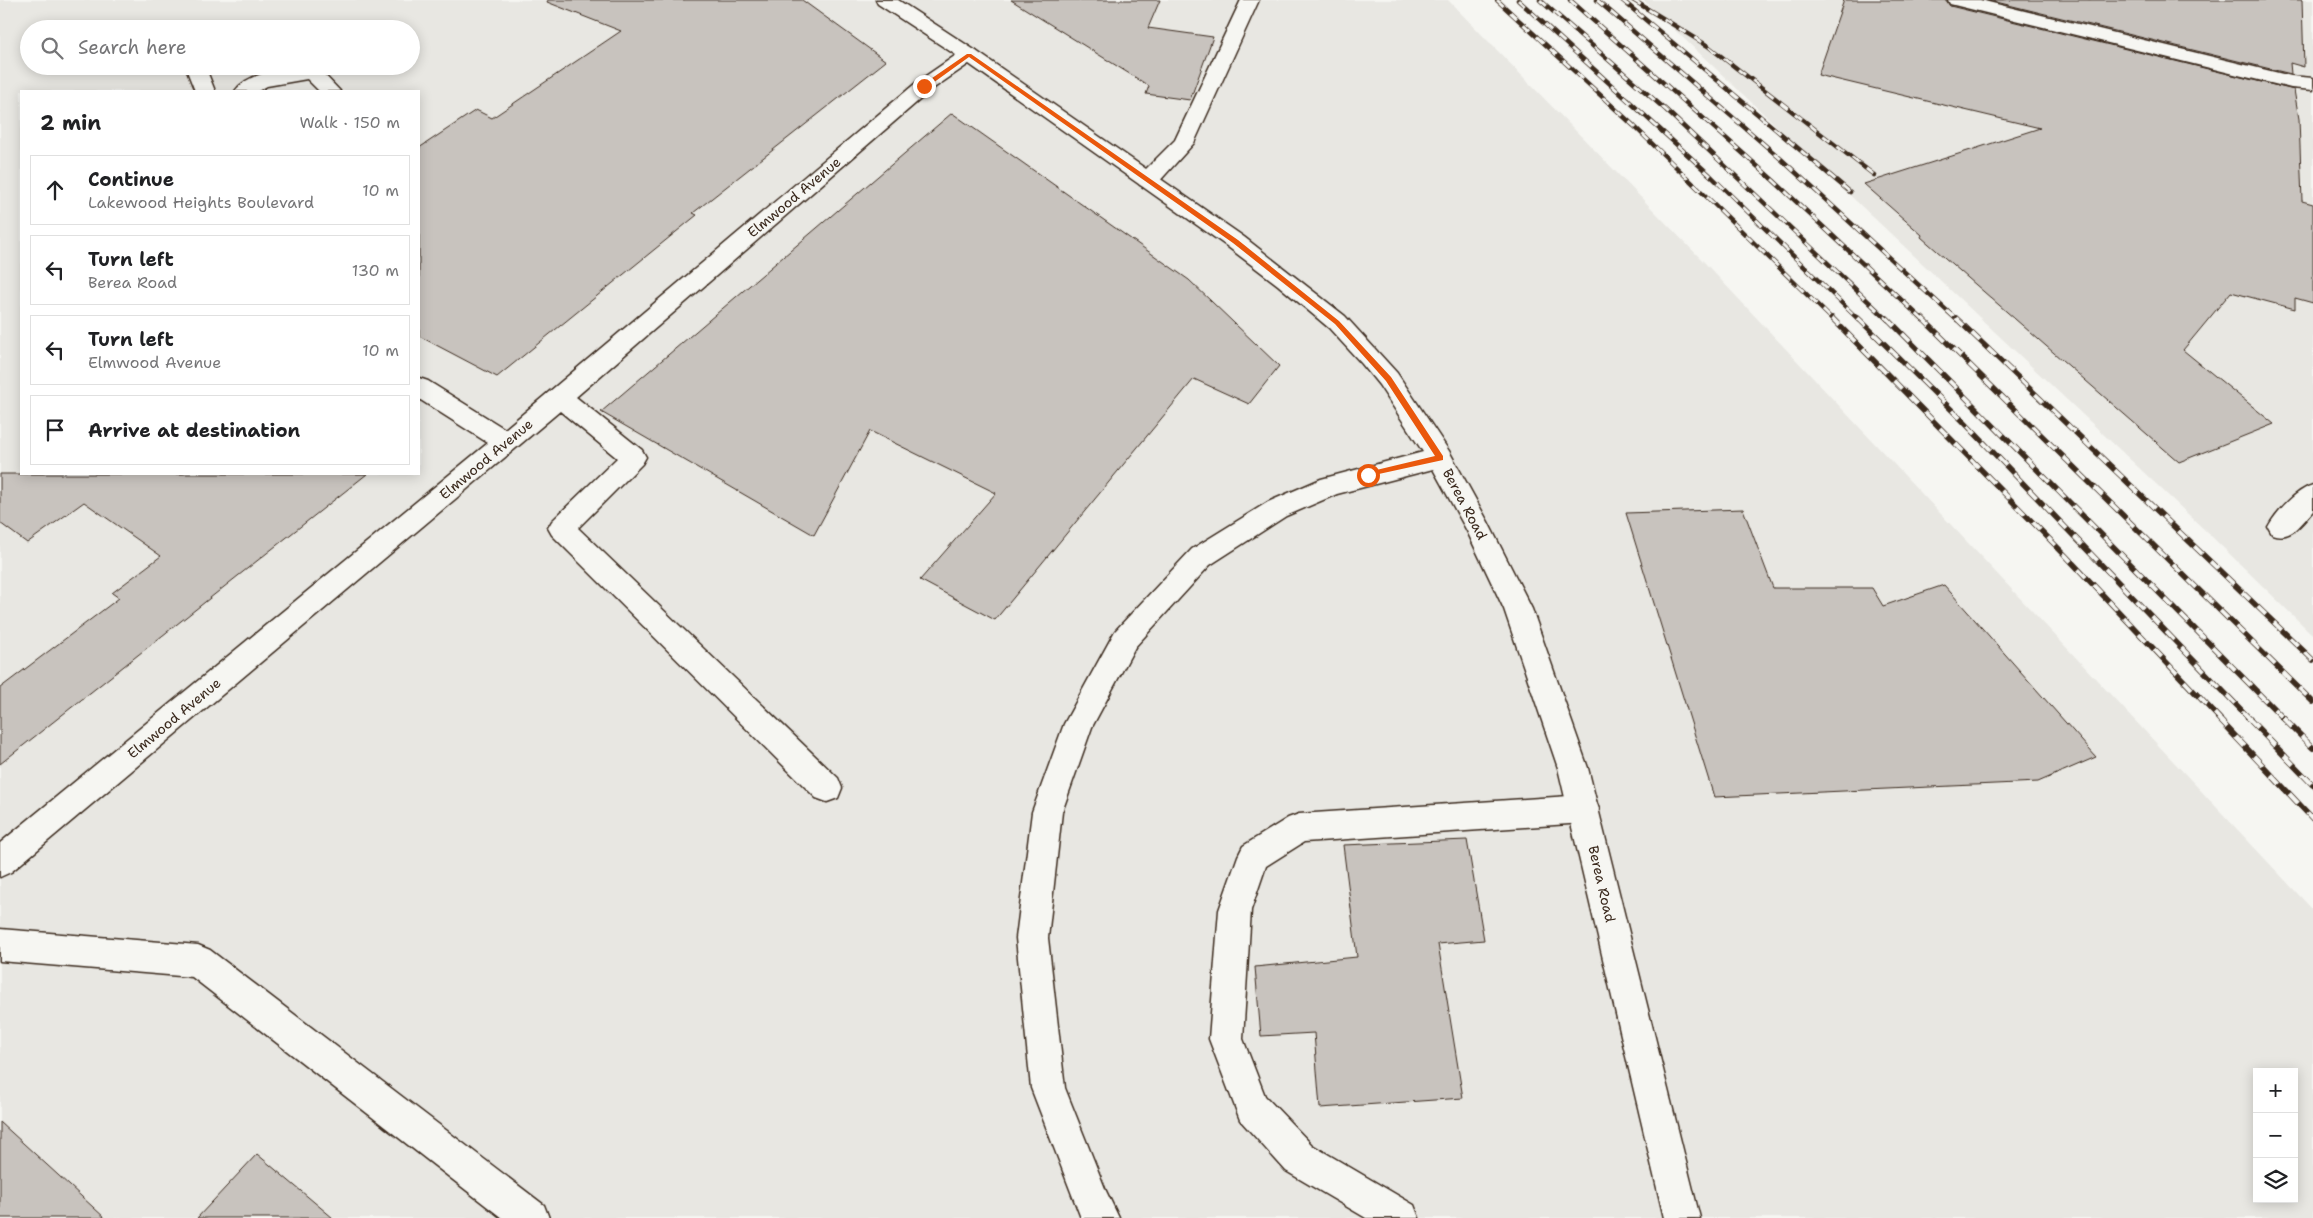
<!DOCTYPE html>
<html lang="en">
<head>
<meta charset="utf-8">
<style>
  :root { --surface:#fff; --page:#f6f6f6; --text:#202124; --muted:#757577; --line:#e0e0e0 }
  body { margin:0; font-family:"Shantell Sans",sans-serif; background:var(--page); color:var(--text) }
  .controls { position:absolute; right:15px; bottom:15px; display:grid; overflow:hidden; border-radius:0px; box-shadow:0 2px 12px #0003 }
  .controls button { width:45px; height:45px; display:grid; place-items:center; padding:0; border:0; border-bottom:1px solid var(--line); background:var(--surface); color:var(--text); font:25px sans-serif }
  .stop { position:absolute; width:15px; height:15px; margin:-11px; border:4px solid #ea580c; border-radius:50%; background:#fff }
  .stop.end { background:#ea580c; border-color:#fff; box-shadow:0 1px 5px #0008 }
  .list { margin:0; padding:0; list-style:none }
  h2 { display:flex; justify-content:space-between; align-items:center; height:65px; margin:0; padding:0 20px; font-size:21px }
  h2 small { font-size:16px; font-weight:400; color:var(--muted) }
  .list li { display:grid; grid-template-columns:32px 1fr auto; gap:15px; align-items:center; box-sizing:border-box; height:70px; margin:0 10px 10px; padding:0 10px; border:1px solid var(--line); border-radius:0px }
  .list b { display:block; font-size:19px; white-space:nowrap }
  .list p { margin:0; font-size:16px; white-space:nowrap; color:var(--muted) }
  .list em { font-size:16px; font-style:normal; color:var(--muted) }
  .icon { flex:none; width:28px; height:28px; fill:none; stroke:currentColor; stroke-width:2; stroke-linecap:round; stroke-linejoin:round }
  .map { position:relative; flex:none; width:2313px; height:1218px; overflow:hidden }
  .search { position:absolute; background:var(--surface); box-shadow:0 2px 12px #0003; left:20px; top:20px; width:400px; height:55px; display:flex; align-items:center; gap:12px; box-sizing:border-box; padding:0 18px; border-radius:28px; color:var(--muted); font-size:19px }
  .panel { position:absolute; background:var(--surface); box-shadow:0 2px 12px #0003; left:20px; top:90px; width:400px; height:385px; border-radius:0px }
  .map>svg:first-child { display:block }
</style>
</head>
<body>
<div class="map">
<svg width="2313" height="1218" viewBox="0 0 2313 1218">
  <rect width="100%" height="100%" fill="#f6f6f2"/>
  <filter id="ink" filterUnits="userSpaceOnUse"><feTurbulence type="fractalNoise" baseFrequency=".02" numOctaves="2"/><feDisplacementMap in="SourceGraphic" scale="10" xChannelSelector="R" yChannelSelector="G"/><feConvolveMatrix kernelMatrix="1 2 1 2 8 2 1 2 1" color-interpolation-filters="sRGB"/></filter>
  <g filter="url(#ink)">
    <path fill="#e8e7e2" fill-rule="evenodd" d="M0,0H1448L1704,262L2313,910V1218H0ZM29,29H411V66H29ZM21,91H419V474H21ZM2257,1072H2294V1199H2257Z
      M1643,0H2313V635L2208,533Z"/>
    <path fill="#c8c3be" stroke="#3b2a1e" d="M548,0H802L886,61L693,213L697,215L497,377L419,336V148L476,110L492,118L621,31L547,2Z
      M1011,0H1160L1148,28L1213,37L1190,100L1146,94L1149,86Z
      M1844,0H1946L1950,6L2294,90L2299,119L2302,201L2313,204V303L2295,298V309L2231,292L2183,350L2274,424L2179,462L1921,237L1922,235L1864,184L2040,128L1818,75Z
      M1988,0H2302L2304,67L2290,63L2291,74Z
      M952,113L1189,280L1279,366L1249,404L1194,379L995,620L920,580L996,493L870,431L814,535L601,412Z
      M0,474H367L0,764V688L119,598L112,593L161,556L84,502L27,543L0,523Z
      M1743,509L1773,588H1872L1883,606L1944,585L2096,757L2038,782L1714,797L1626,513Z
      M1467,840L1484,940L1438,944L1463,1098L1320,1108L1314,1033L1261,1036L1255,967L1357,957L1343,845Z
      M0,1122L105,1218H0Z
      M257,1154L333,1218H197Z"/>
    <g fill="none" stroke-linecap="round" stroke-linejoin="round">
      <g stroke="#3b2a1e" stroke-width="3">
        <path id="minor" d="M1241,0H1259L1194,143L1156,185L1148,187L1140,185L1137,180L1140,175L1175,140Z
          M1948,0H1980L2291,76L2313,78V90L2291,88L1950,4Z
          M969,49L976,51L979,55L976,59L931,90L576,397L642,450L646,457L642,464L578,528L838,778L842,788L838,798L827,802L816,798L552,535L548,528L552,521L617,458L560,411L11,872L0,877V843L488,443L419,399V378L428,381L505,429L917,82L962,51Z
          M185,66H205L215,91H195Z
          M310,66L318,68L340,91H319L307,79L267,86L258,91H235C250,70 287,70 310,66Z
          M2313,485V511C2301,524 2291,541 2272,534L2268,527C2276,512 2296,490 2313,485Z
          M1584,795L1595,799L1599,809L1595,819L1584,823L1304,842L1266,866L1251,910L1243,1039L1265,1096L1312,1145L1414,1205L1419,1218H1366L1286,1171L1240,1120L1209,1039L1219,910L1238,856L1243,846L1288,818L1299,814Z
          M0,929L198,945L210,950L544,1205L549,1218H502L192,977L0,961Z"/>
      </g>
      <g stroke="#3b2a1e" stroke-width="3">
        <path id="major" d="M876,0H898L976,51L1244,237L1345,316L1397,373L1449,451L1488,522L1532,609L1588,768L1700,1218H1664L1558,768L1504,609L1467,531L1433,469L1337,494L1286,516L1210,565L1135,647L1092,727L1062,812L1048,938L1065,1088L1106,1191L1119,1218H1081L1031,1088L1016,938L1032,812L1064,724L1115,631L1192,549L1268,502L1321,479L1423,452L1379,385L1362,364L1329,328L1278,285L1228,247L962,59L878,4Z"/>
      </g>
      <use href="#minor" fill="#f6f6f2" fill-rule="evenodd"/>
      <use href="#major" fill="#f6f6f2" fill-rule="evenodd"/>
      <g stroke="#3b2a1e" stroke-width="4.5">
        <path id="rail-far2" d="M1497,0L1634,126L1833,320
          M1518,0L1711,176L1859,320
          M1540,0L1666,110L1888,320
          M1570,0L1773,180L1923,320
          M1597,0L1781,159L1957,320
          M1622,0L1850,192
          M1633,0L1708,46L1874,175"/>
      </g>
      <g stroke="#3b2a1e" stroke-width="5.5">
        <path id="rail-far1" d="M1832,318L2066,556L2220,719
          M1858,318L1963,421L2250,719
          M1887,318L2284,719
          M1922,318L2313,702
          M1956,318L2313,660"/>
      </g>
      <g stroke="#3b2a1e" stroke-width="6">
        <path id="rail" d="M2218,718L2313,819
          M2248,718L2313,785
          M2283,718L2313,748"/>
      </g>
      <use href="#rail-far2" stroke="#f6f6f2" stroke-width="3" stroke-dasharray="9" stroke-linecap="butt"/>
      <use href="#rail-far1" stroke="#f6f6f2" stroke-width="4" stroke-dasharray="11" stroke-linecap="butt"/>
      <use href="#rail" stroke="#f6f6f2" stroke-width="4.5" stroke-dasharray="13" stroke-linecap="butt"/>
    </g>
  </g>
  <path fill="#ea580c" d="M967,54H971L1238,240L1339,321L1391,377L1443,456V460L1365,477L1364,475L1368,472L1435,456L1386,381L1335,324L1233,243L969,57L926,88H922V85Z"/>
  <g text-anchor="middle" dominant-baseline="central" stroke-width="4" stroke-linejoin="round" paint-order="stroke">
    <g font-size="14" fill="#3b2a1e" stroke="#f6f6f2">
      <text transform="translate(794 197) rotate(-40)">Elmwood Avenue</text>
      <text transform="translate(486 459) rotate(-40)">Elmwood Avenue</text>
      <text transform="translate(1465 504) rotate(62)">Berea Road</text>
      <text transform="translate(174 718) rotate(-40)">Elmwood Avenue</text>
      <text transform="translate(1602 884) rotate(77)">Berea Road</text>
    </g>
  </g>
</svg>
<div class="controls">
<button>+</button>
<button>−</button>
<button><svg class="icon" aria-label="layers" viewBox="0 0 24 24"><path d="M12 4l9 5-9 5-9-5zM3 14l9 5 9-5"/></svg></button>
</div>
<div class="stop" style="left:1368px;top:475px"></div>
<div class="stop end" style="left:924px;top:86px"></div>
<div class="search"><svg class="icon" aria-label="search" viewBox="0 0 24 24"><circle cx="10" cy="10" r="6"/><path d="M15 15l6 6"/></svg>Search here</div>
<section class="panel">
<h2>2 min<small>Walk · 150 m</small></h2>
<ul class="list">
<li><svg class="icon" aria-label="ahead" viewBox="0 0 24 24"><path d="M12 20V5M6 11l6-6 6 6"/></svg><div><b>Continue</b><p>Lakewood Heights Boulevard</p></div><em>10 m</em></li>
<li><svg class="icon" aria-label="left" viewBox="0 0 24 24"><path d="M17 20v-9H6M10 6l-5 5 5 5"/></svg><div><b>Turn left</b><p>Berea Road</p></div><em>130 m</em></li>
<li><svg class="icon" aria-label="left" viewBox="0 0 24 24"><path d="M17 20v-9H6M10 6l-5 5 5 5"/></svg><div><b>Turn left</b><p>Elmwood Avenue</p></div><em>10 m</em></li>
<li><svg class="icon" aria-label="arrive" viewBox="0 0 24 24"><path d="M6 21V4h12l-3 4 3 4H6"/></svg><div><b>Arrive at destination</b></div></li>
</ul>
</section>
</div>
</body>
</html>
